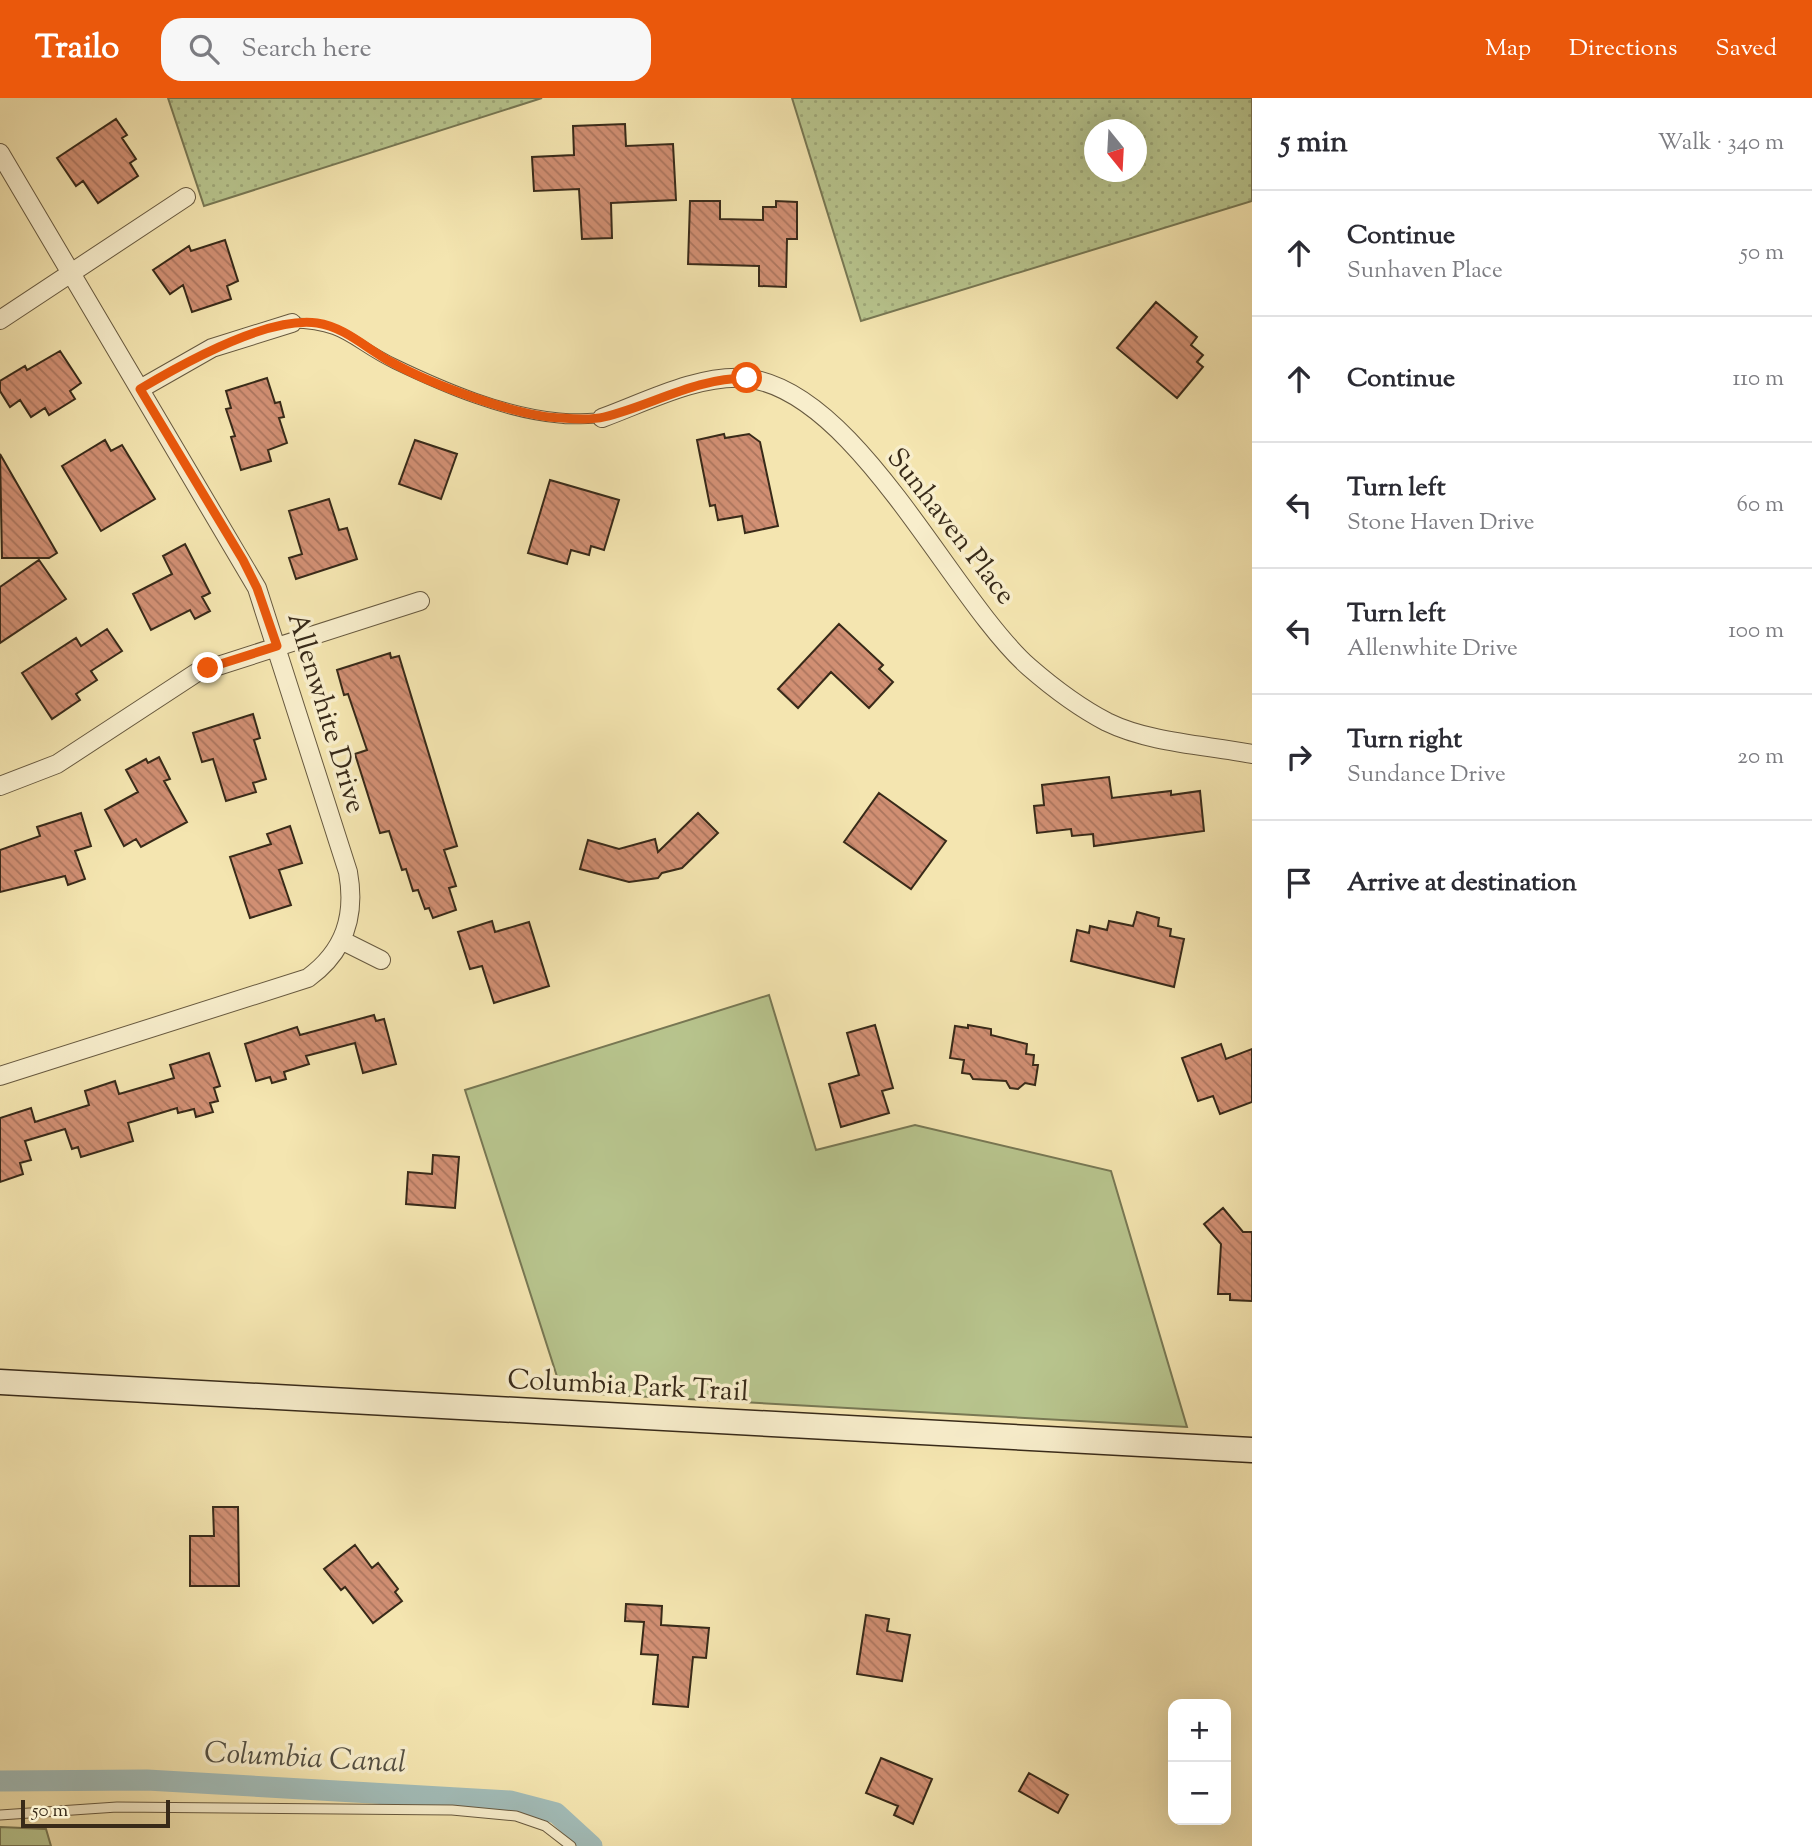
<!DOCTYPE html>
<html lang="en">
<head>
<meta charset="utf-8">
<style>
  :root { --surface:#fff; --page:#f7f7f7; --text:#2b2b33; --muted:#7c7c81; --line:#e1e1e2; --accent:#ea580c }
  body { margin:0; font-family:"Sorts Mill Goudy",serif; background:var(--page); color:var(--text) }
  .controls { position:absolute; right:21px; bottom:21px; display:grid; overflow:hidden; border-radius:14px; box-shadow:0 7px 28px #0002 }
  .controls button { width:63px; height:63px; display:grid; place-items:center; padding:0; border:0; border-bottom:2px solid var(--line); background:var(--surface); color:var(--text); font:35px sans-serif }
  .compass { position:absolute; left:1084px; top:21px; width:63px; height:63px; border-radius:50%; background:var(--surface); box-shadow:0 7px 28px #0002; rotate:162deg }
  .scale { position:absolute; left:21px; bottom:18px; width:149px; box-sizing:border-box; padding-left:7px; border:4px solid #382a19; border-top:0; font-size:19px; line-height:24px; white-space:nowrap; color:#382a19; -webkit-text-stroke:5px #f8eecc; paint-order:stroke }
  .stop { position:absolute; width:21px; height:21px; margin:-16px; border:5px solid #ea580c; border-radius:50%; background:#fff }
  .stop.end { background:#ea580c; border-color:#fff; box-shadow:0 2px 7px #0008 }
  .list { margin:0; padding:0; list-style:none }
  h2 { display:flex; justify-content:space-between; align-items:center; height:91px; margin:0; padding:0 28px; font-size:30px }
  h2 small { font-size:23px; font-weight:400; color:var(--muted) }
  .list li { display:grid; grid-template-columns:46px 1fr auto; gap:21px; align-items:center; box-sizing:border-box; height:126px; padding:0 28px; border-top:2px solid var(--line) }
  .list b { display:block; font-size:26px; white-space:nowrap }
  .list p { margin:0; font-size:23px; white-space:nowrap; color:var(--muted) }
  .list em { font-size:23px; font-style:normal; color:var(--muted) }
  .icon { flex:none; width:38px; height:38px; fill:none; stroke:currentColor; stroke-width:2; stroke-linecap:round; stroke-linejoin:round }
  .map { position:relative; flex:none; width:1252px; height:1748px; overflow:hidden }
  header { display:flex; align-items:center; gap:42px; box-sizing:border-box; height:98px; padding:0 35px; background:var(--accent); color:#fff }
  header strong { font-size:33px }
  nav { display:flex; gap:38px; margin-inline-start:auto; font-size:24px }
  .search { width:490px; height:63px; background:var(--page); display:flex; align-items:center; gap:18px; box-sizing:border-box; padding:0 24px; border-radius:21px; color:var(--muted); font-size:26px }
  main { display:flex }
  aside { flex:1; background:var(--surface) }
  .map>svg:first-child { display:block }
</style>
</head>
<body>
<header>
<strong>Trailo</strong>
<div class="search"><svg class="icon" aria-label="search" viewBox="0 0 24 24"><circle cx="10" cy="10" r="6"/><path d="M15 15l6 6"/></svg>Search here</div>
<nav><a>Map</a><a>Directions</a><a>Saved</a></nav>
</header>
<main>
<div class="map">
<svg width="1252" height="1748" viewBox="0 0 1252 1748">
  <defs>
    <pattern id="park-dots" width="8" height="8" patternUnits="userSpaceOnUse" patternTransform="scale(1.75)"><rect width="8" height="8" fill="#b8c58e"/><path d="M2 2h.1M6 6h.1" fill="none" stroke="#9fa97a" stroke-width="1.8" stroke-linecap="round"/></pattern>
    <pattern id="building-back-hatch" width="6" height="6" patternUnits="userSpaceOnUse" patternTransform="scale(1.75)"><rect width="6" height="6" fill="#d18f73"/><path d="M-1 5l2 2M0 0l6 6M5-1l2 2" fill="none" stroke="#ab755e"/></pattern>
  </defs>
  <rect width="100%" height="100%" fill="#f4e5b0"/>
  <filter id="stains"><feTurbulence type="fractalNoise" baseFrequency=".00286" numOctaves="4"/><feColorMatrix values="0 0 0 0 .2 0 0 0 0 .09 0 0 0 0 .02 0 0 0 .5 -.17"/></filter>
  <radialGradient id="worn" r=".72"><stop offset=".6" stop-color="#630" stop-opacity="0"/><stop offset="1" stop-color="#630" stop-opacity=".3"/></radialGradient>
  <path fill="#b8c58e" stroke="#787854" stroke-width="2" d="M769,897L816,1052L915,1027L1111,1073L1187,1329L562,1294L465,992Z
    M0,1729L46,1731L51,1748H0Z"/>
  <path fill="url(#park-dots)" stroke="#787854" stroke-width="2" fill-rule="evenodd" d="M168,0H542L204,108Z
    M792,0H1252V103L861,223ZM1094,32H1136V74H1094Z"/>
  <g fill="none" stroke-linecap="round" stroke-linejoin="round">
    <path stroke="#a2bcb8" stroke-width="21" d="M0,1683L147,1682L510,1703L556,1715L592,1748"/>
  </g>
  <path fill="url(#building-back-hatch)" stroke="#382a19" stroke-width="2" d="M116,21L127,37L122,40L136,61L130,65L138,78L98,105L83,83L76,88L57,60Z
    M625,26L626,48L673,46L676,102L611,105L612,140L582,141L579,91L534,93L532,59L574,57L573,28Z
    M690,103H720V121L763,122V109H776V103L797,104V141H787L786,189L759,188V168L688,166Z
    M225,142L238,183L227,188L231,201L192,214L183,187L170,196L153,172L189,148L191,153Z
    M1156,204L1197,239L1191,247L1203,257L1197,264L1203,269L1177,300L1117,250Z
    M60,253L81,285L70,293L75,301L49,317L45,310L31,319L20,302L10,309L0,293V283L25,268L27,272Z
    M267,280L275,305L280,304L284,319L279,320L287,345L268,352L271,363L241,372L231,339L235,338L226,311L231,310L226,293Z
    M724,336L725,340L749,336L760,344L778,428L745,435L742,418L718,422L715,407L710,408L697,342Z
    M105,342L111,353L122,347L155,401L101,433L62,368Z
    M415,342L457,356L441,401L399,386Z
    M0,356L57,455L49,460H2Z
    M550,382L619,402L604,452L591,448L589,457L571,452L567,466L528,455Z
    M329,401L339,432L347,430L357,461L296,481L289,460L302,456L289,413Z
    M185,446L210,495L202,499L210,513L195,521L190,512L151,532L133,496L172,476L163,458Z
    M39,462L66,501L0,545V489Z
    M839,526L883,567L879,571L893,584L869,610L831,574L798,610L778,591Z
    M107,531L122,553L91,573L97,582L76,596L80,602L52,621L22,575L76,540L81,548Z
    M390,555L391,560L399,558L457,748L444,752L456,788L449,790L456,812L433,820L429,810L425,811L418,792L413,793L406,771L402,772L389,733L380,735L355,656L367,652L348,596L344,597L337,572Z
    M253,616L260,640L254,642L266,681L253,685L256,694L226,703L213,661L202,664L193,635Z
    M159,659L170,681L164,683L187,724L141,749L136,741L124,748L105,712L138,694L126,672L146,661L148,665Z
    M1109,679L1112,700L1171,693V697L1200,693L1204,733L1094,748L1093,736L1072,738L1071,731L1037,735L1034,708L1044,707L1042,687Z
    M879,695L946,743L911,791L844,744Z
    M81,715L91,748L75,753L85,781L68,787L65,778L0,794V752L40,738L37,729Z
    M698,715L718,735L682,770L662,775L658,780L629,784L580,771L588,742L619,751L655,741L658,754Z
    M290,728L302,765L279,772L291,807L250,820L230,759L271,746L267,736Z
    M1137,814L1159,820L1158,828L1171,831L1170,838L1184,841L1174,889L1071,863L1077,832L1089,835L1090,828L1107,832L1109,823L1133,828Z
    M492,823L495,834L529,824L549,888L494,905L482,868L470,871L458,834Z
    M374,917L376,923L384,921L396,966L363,975L355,945L306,958L309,966L284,974L286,981L272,985L270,979L256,983L245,946L297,929L300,937Z
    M875,927L893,990L882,993L889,1015L841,1029L829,986L859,977L847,935Z
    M968,927L991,931V937L1027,946L1026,956L1034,957L1033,967H1038L1035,987L1025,985L1018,991L1010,990L1006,983L973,981L970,976L962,975L964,962L950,960L955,928L968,930Z
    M1221,946L1226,961L1252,951V1004L1220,1016L1213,998L1198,1003L1182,960Z
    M209,955L220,988L214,990L218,1003L210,1005L213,1014L196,1019L194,1011L178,1015L177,1010L128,1025L133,1043L81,1059L78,1049L72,1051L65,1031L25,1043L31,1062L20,1065L23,1076L0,1084V1020L31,1010L35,1024L89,1007L85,993L115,983L119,996L174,980L170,967Z
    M433,1057L459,1059L455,1110L406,1106L408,1074L432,1076Z
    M1223,1110L1243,1134H1252V1203L1230,1202V1196H1218L1221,1146L1204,1126Z
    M213,1409H238L239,1488H190V1438H214Z
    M355,1447L372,1470L378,1465L398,1491L395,1494L402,1503L373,1525L345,1489L341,1492L324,1471Z
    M626,1506L662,1508L661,1527L709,1530L706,1560L693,1559L688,1609L653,1606L658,1557L641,1556L644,1524L625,1523Z
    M866,1517L889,1521L887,1533L910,1537L902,1583L857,1576Z
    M881,1660L932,1681L913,1726L894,1717L898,1708L866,1695Z
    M1029,1675L1068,1697L1058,1715L1019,1693Z"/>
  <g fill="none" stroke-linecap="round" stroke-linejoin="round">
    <g stroke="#67593f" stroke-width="11">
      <path id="service" d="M292,225C347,226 351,245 395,266C445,290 504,315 559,320C573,322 588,320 602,320
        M0,1717L117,1709L452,1712L516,1718L545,1728L571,1748"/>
    </g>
    <g stroke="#67593f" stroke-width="20">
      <path id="minor" d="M0,55L257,490L348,774C356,818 345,853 308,880L0,978
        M0,222L186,99
        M140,291L212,250L292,225
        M602,320C646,304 697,277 744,280C855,289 951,500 1029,569C1052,589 1080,610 1107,624C1150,645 1206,647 1252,656
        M0,688L57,666L196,575L420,503
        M343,843L381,862"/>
    </g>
    <g stroke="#382a19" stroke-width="27">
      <path id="secondary" d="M0,1284L1252,1352"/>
    </g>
    <use href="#service" stroke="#f8eecc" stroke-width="9"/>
    <use href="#minor" stroke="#f8eecc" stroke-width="18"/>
    <use href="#secondary" stroke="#f8eecc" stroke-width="24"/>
  </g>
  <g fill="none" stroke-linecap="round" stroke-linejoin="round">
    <path stroke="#ea580c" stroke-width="9" d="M208,570L277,548L257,490L243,462L140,291C182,266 267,218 317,225C345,229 367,251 391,264C431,286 517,319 562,320C575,321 592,322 604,319C653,307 695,280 747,280"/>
  </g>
  <g text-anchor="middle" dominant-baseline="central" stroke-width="7" stroke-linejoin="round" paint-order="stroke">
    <g font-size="28" fill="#382a19" stroke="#f8eecc">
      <text transform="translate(950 429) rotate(52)">Sunhaven Place</text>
      <text transform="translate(325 615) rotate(73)">Allenwhite Drive</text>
      <text transform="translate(628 1289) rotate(3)">Columbia Park Trail</text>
    </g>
    <g font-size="30" font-style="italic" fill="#524e41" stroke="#f8eecc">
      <text transform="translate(305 1661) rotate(3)">Columbia Canal</text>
    </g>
  </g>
  <rect width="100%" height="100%" filter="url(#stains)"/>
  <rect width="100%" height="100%" fill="url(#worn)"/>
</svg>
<div class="controls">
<button>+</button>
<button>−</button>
</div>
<svg class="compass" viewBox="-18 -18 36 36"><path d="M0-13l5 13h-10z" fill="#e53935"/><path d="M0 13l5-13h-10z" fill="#7c7c81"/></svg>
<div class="scale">50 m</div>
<div class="stop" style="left:747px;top:280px"></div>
<div class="stop end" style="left:208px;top:570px"></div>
</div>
<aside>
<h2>5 min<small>Walk · 340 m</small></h2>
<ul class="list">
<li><svg class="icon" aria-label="ahead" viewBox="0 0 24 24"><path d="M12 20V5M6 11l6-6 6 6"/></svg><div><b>Continue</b><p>Sunhaven Place</p></div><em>50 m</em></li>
<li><svg class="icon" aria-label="ahead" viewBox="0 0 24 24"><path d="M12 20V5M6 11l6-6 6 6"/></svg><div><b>Continue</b></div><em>110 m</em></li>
<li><svg class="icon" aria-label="left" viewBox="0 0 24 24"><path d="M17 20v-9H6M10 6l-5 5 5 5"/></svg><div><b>Turn left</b><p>Stone Haven Drive</p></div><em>60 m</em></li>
<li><svg class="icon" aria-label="left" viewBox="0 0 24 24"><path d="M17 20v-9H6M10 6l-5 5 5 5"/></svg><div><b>Turn left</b><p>Allenwhite Drive</p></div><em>100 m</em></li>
<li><svg class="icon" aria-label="right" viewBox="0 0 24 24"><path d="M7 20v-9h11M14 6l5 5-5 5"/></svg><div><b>Turn right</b><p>Sundance Drive</p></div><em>20 m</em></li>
<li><svg class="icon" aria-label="arrive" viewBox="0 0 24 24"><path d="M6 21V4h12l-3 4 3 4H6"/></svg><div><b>Arrive at destination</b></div></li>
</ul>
</aside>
</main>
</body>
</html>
